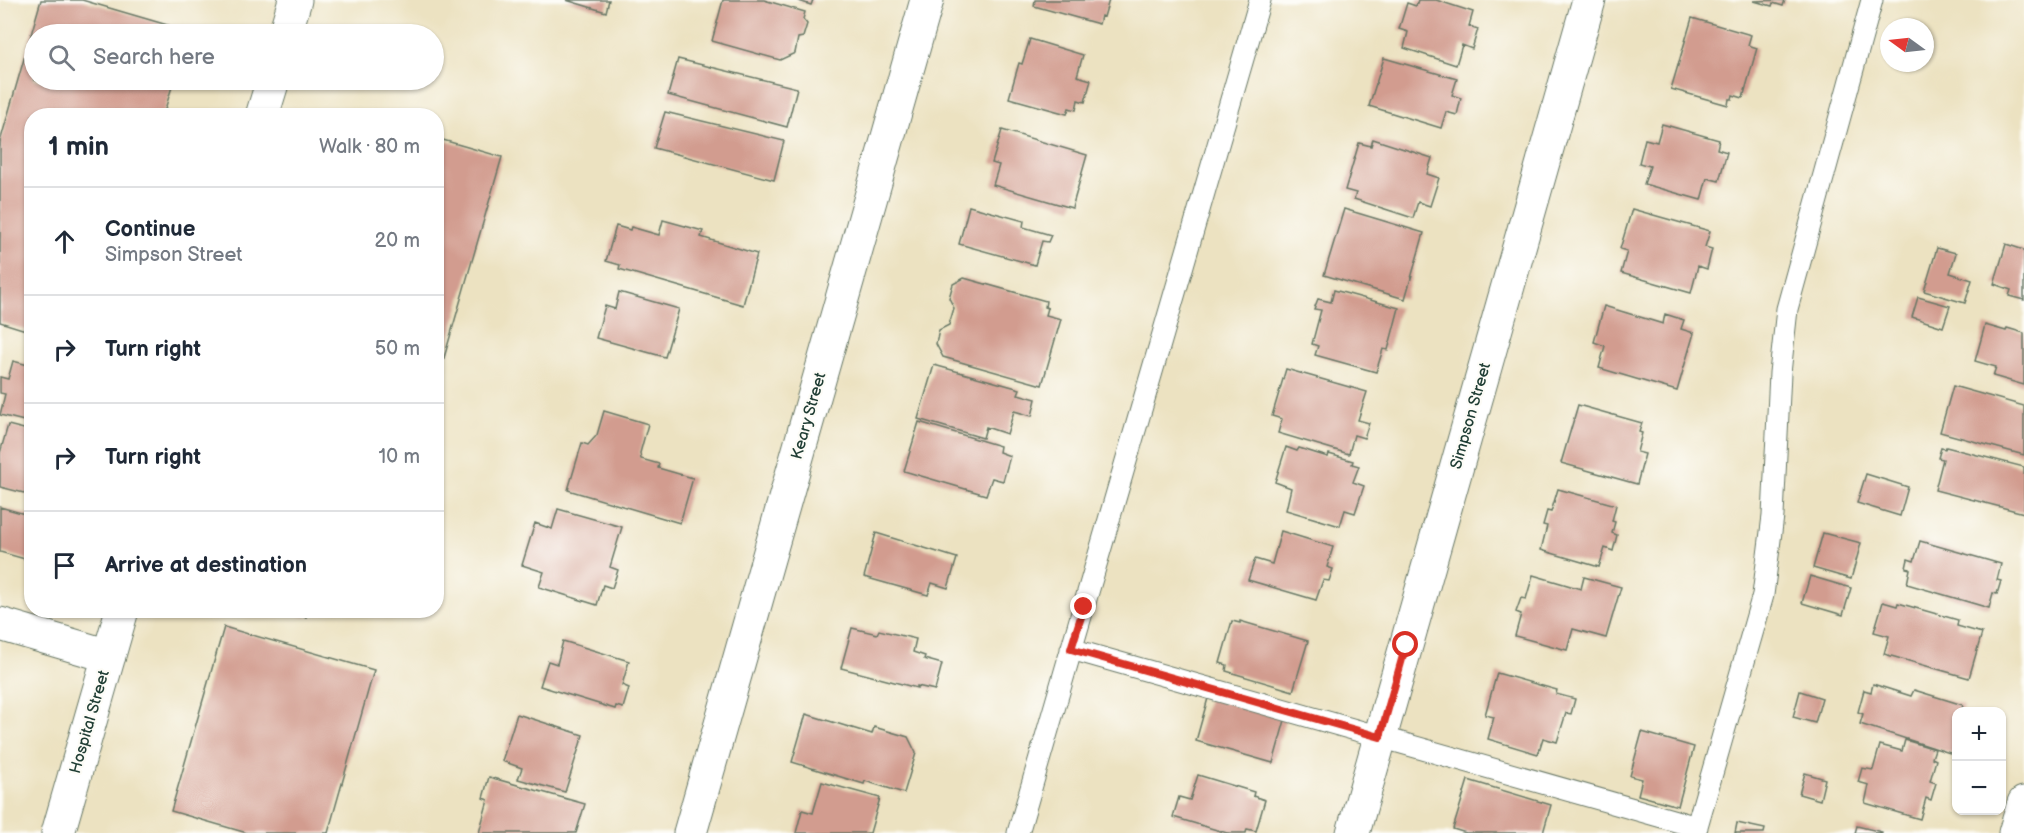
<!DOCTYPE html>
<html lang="en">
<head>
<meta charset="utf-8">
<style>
  :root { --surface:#fff; --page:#f6f6f7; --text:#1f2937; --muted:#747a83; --line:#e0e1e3 }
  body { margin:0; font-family:"Balsamiq Sans",sans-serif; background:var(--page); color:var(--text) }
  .controls { position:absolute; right:18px; bottom:18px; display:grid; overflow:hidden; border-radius:12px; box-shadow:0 2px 4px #0004 }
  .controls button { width:54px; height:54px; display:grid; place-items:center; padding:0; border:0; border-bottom:2px solid var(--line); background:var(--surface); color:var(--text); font:30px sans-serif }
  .compass { position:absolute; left:1880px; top:18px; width:54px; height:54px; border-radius:50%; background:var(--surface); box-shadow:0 2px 4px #0004; rotate:285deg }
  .stop { position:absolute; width:18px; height:18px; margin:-14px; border:4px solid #d93025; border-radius:50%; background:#fff }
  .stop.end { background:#d93025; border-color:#fff; box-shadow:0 2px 6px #0008 }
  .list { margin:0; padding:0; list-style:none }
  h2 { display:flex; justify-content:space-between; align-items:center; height:78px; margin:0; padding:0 24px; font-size:26px }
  h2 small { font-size:20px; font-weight:400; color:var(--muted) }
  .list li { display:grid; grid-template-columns:39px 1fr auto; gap:18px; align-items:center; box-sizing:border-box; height:108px; padding:0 24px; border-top:2px solid var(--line) }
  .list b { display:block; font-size:22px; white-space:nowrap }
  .list p { margin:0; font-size:20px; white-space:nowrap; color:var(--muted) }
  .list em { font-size:20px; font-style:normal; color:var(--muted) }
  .icon { flex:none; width:33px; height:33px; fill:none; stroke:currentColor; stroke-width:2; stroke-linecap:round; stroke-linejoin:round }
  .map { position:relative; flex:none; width:2024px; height:833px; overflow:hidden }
  .search { position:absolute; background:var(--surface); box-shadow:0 2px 4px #0004; left:24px; top:24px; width:420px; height:66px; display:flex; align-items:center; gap:15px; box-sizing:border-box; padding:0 21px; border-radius:33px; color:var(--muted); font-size:22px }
  .panel { position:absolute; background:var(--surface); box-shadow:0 2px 4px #0004; left:24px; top:108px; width:420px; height:510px; border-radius:24px }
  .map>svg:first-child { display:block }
</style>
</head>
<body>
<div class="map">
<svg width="2024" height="833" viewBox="0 0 2024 833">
  <rect width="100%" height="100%" fill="#fdfcf7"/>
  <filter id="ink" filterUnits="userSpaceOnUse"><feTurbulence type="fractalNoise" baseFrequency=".0167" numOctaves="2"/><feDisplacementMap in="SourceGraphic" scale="12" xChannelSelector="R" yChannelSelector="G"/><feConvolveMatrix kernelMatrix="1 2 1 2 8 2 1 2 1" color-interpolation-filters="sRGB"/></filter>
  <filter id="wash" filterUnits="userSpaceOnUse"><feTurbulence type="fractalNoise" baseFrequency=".008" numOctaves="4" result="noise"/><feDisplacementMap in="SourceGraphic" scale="24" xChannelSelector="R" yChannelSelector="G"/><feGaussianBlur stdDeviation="1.35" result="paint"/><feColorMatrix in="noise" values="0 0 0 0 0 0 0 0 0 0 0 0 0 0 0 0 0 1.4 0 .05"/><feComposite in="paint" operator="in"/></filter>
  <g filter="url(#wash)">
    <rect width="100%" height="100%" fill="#ece2c1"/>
    <g id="blocks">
      <path fill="#d29c8f" d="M41,0H82L188,31L187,34H34V80H174L163,116H32V332L0,322V142Z
        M566,0H609L606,12Z
        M723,0H764L805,12L803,19L807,24L803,37L798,38L795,53L780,60L712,41Z
        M796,0H813L811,5Z
        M1035,0H1109L1104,17L1101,16L1099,24L1034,6Z
        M1418,0H1436L1473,12L1469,26L1478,29L1472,49L1462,45L1456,65L1404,48L1408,32L1399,29L1407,3L1416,6Z
        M1785,0L1783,6L1773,3L1772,6L1754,1Z
        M1692,18L1751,35L1748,45L1757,48L1743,98L1733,95L1732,99H1729L1728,105L1671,89Z
        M1030,39L1083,55L1077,76L1091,80L1085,102L1078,100L1076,110L1069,108L1067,114L1009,98L1019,63L1022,64Z
        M1384,58L1457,79L1452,95L1461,98L1457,115L1446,112L1441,128L1369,106Z
        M678,59L797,88L787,127L668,95Z
        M665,112L784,141L774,180L654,148Z
        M1662,124L1719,140L1717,149L1727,152L1719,181L1707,178L1701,200L1644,184L1650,166L1639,163L1645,139L1657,142Z
        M1002,130L1087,155L1072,208L993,185L999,165L992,163Z
        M436,138L502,157L437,382H436Z
        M1373,139L1432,158L1427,174L1439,178L1430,206L1418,202L1413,218L1354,199L1356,193L1345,190L1359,143L1371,146Z
        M969,206L1024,221L1023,227L1051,235L1048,242L1042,241L1035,265L959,244Z
        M1344,209L1424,233L1405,299L1324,275Z
        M1632,209L1710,231L1705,247L1712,249L1707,269L1698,266L1691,293L1621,273L1627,251L1620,249Z
        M663,220L703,231L701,237L757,254L743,305L619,269L620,265L606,261L616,226L630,230L631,227L659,235Z
        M2006,244L2024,250V300L2009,296L2011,290L1994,284Z
        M1937,248L1956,253L1950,273L1972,280L1965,303L1924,291Z
        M964,278L1046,301L1045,307L1048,308L1046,315L1061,319L1042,385L943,357L936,344L939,330L949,325L954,308L949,298L953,284Z
        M1334,290L1399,308L1388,350L1383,349L1376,372L1315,355L1318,346L1312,344L1321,310L1314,309L1318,299L1331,302Z
        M619,292L679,309L665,357L596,338L605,306L615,309Z
        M1918,297L1950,306L1943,327L1912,317Z
        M1604,306L1663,324L1665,314L1684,320L1681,329L1694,333L1677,391L1599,368L1605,346L1594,342Z
        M1985,325L2006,331L2007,328L2024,333V385L1993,376L1996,367L1975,361Z
        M13,361L32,366V423L0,415L5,394L0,393V377L8,379Z
        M934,365L1020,389L1018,394L1036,399L1032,416L1014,411L1007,434L986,427L983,438L918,419Z
        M1286,369L1367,392L1358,420L1369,423L1364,438L1354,435L1349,454L1278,433L1282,419L1272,416Z
        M1953,386L2024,406V455L1940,432Z
        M1578,405L1642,423L1639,432L1642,433L1637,452L1645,454L1637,484L1561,463Z
        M604,411L648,424L640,453L641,459L659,464L658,468L693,478L680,523L568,490L582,443L588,445L597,435Z
        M919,422L1000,446L999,452L1010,456L1003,481L992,478L986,495L904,471Z
        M8,425L32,431V495L0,487V453Z
        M1286,447L1297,451L1299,448L1328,457L1329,454L1353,461L1352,464L1359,466L1353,482L1364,486L1355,513L1345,510L1340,526L1286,510L1291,488L1275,482Z
        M1946,447L2024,467V513L1935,490L1943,459L1938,458L1941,448L1945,449Z
        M1866,474L1908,487L1900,516L1857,503Z
        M1558,489L1616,505L1612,521L1615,522L1612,533L1617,535L1613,551L1605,548L1599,567L1541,550L1547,526L1543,525L1547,511L1551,512Z
        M0,507L32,516V561L0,552Z
        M558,509L622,527L610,567L618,570L612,588L603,585L597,605L539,587L544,572L522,565L535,523L552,529Z
        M1281,531L1333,547L1327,567L1333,569L1329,581L1323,580L1316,600L1248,580L1255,559L1272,564Z
        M876,533L957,558L948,588L932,583L928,595L864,577Z
        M1823,533L1861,543L1851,579L1813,568Z
        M1920,541L2001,564L1997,580L2001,581L1997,594L1993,593L1989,608L1907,584L1910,569L1906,568L1908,559L1914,561Z
        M1533,575L1581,589L1584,577L1621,587L1606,638L1573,629L1567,650L1515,636L1521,614L1516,612L1521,598L1526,599Z
        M1810,576L1851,588L1843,615L1802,603Z
        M1883,602L1897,606L1898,603L1958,620L1957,626L1982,633L1969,678L1884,654L1889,636L1874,632Z
        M285,610H308L306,617Z
        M1232,621L1240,623V621L1308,641L1293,691L1226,671L1227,665L1220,663Z
        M224,627L374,670L328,833H247L171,811Z
        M852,628L877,634L879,630L916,639L913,652L925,656L924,659L942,664L935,690L917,686V688L841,668Z
        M563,641L629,661L622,685L629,688L623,708L616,706L615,709L540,686L548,661L557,664Z
        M1497,673L1557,690L1556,694L1575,699L1571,714L1566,713L1557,742L1543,738L1538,754L1488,739L1494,717L1485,715Z
        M1873,684L1911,696L1914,690L1963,705L1961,712H1956V755L1860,724L1863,714L1858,712L1864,690L1871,692Z
        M1210,691L1287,713L1273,763L1196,741Z
        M1800,691L1822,698L1815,723L1793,717Z
        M517,714L583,735L565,792L518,779L522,768L502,761Z
        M806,714L872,734L874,727L908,737L916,753L904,793L865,781L864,784L792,762Z
        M1642,732L1694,747L1678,806L1638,795L1642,779L1630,776Z
        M1905,740L1935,749L1932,758L1936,760L1930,781L1936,783L1931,800L1926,798L1920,819L1865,803L1869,785L1858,782L1862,768L1873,770L1880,745L1902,751Z
        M1805,773L1825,779L1820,800L1799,794Z
        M1198,775L1254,792L1253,796L1265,800L1256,831L1247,829L1246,833H1227L1173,817L1179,797L1190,800Z
        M489,777L585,804L576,833H479L488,800L483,798Z
        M1468,780L1551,805L1543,833H1466L1453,829Z
        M822,782L880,798L870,833H796L802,810L813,813Z
        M1737,823L1765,829L1764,833H1735Z
        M1857,826L1882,832V833H1855Z"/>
    </g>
  </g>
  <g filter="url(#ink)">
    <use href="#blocks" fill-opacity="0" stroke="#677765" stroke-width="1.5"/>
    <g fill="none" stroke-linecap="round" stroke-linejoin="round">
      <g stroke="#677765" stroke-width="23">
        <path id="lane" d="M1071,649L1697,827
          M1018,833L1260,0
          M1695,833L1763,595L1773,516L1780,373L1787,309L1872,0"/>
      </g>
      <g stroke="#677765" stroke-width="35">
        <path id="street" d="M285,34L295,0
          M262,116L273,80
          M0,624L109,656
          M58,833L122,610
          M690,833L927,0
          M1353,833L1589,0
          M2015,833L2024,803"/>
      </g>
      <use href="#lane" stroke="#fff" stroke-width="21"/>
      <use href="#street" stroke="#fff" stroke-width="33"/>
    </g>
  </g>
  <g fill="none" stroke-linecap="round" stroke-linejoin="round" filter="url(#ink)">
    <path stroke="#d93025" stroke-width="8" d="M1084,607L1071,649L1380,737L1406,645"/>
  </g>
  <g text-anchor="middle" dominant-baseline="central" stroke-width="4.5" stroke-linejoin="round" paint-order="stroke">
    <g font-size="16" fill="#1f3d34" stroke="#fdfcf7">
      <text transform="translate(809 416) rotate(-74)">Keary Street</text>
      <text transform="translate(1471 416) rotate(-74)">Simpson Street</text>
      <text transform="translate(90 722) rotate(-74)">Hospital Street</text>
    </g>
  </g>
</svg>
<div class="controls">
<button>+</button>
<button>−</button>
</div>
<svg class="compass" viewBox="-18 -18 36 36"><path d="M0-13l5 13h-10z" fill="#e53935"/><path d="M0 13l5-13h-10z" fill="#747a83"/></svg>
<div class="stop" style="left:1406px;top:645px"></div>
<div class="stop end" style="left:1084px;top:607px"></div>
<div class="search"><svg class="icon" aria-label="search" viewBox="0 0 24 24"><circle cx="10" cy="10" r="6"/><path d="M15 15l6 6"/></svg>Search here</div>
<section class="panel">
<h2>1 min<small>Walk · 80 m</small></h2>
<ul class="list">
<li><svg class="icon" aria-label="ahead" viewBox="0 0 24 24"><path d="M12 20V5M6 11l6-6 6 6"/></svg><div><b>Continue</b><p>Simpson Street</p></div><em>20 m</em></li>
<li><svg class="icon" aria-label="right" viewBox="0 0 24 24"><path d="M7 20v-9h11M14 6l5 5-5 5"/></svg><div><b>Turn right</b></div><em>50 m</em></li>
<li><svg class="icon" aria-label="right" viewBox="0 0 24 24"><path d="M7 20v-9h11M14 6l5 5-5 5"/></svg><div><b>Turn right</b></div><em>10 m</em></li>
<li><svg class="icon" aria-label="arrive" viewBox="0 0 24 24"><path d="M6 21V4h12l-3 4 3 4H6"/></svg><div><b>Arrive at destination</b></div></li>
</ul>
</section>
</div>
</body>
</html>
